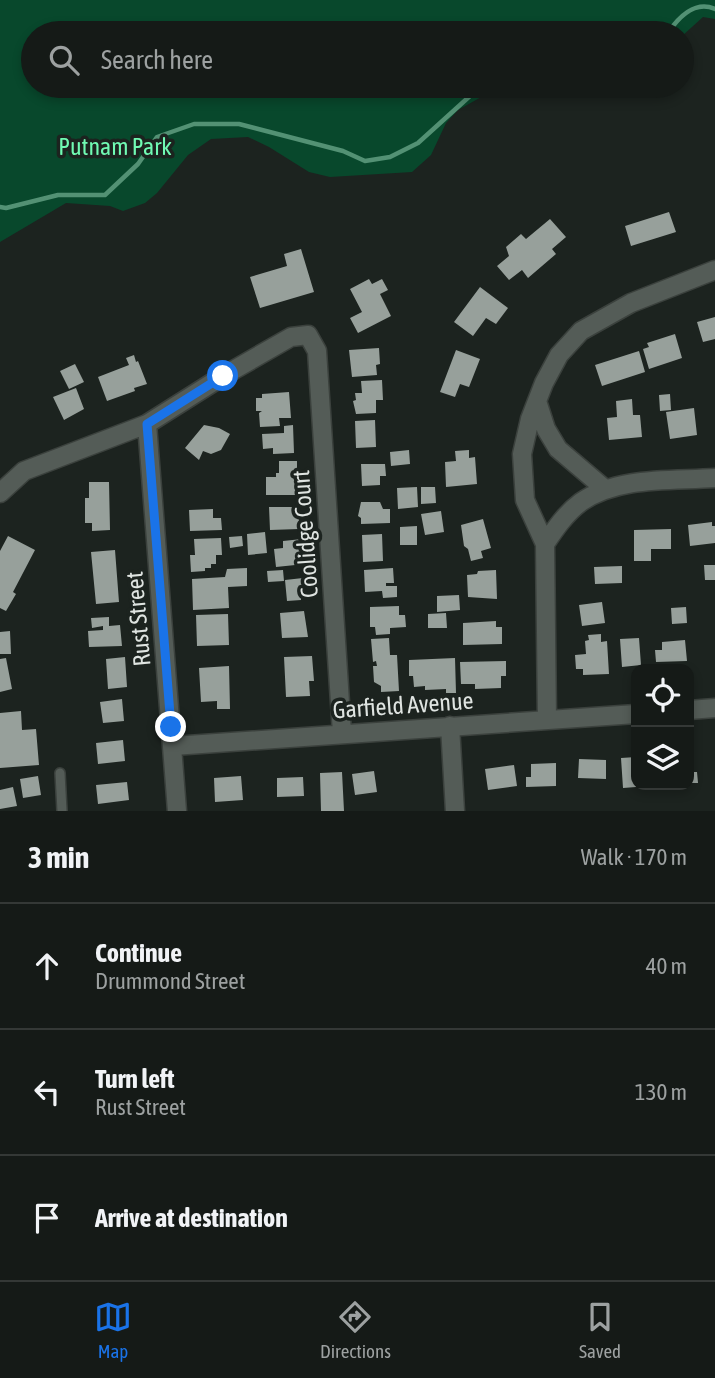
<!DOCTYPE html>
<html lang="en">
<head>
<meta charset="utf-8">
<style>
  :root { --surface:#151a17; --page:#222724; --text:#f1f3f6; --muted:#9da1a1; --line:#343836; --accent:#1a73e8 }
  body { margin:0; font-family:"Asap Condensed",sans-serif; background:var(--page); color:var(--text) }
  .controls { position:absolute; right:21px; bottom:21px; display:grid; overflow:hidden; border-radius:14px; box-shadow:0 4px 10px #0003 }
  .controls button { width:63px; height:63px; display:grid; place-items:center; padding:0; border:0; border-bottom:2px solid var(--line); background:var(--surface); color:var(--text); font:35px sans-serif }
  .stop { position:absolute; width:21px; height:21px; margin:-16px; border:5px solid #1a73e8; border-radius:50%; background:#fff }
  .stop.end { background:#1a73e8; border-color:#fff; box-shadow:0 2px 7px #0008 }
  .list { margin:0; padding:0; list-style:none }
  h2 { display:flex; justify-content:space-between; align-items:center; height:91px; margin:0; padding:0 28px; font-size:30px }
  h2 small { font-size:23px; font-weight:400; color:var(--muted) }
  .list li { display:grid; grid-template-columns:46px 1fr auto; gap:21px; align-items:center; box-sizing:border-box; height:126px; padding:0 28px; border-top:2px solid var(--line) }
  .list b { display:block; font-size:26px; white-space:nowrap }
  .list p { margin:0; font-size:23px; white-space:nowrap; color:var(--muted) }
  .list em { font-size:23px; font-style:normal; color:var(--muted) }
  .icon { flex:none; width:38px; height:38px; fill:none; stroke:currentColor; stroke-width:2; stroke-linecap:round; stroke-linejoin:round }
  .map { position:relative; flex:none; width:715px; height:811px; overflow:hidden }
  .search { position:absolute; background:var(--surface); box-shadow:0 4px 10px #0003; left:21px; right:21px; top:21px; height:77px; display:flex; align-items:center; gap:18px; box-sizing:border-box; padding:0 24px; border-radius:38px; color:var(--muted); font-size:26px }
  .sheet { height:469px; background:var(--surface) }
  nav { display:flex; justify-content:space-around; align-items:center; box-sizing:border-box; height:98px; border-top:2px solid var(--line); background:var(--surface); font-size:19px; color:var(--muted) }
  nav a { display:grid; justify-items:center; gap:4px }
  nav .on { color:var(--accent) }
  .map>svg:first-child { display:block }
</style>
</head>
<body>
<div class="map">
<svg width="715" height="811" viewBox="0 0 715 811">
  <rect width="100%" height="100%" fill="#1c231f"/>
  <path fill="#08482c" d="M0,0H715V19L703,17L682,36V33H33V86H501L458,110L446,123L431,155L412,172L330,177L309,172L269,147L248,137L211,139L188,155L157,193L145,203L123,211L110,206L66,203L0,242Z"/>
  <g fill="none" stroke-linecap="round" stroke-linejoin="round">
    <path stroke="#539174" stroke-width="4.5" d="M668,33C678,18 695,0 715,9
      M0,207L6,208L58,195H105L138,164L157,137L194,124H239L343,151L365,161L390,157L418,143L481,86"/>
  </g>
  <path fill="#97a09b" d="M669,212L676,232L631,246L625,226Z
    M550,219L566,237L552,249L556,254L528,278L522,270L509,280L497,266L509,256L506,247L521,234L526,239Z
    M301,249L314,292L260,308L250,277L287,266L284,254Z
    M369,279L372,284L382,279L388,290L380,294L391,316L358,333L350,318L362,312L350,289Z
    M480,287L508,308L496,324L486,318L473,336L454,322Z
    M715,317V339L703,342L697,322Z
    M675,334L682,358L649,369L643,349L649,347L647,343Z
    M379,348L380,364L376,365L377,375L352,377L349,350Z
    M456,350L480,359L469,387L460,384L455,397L440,392Z
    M639,351L645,372L602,386L595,365Z
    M134,355L136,362L138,361L147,384L134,388L135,391L107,401L98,377L129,365L126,358Z
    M75,364L84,382L69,389L60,371Z
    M382,380L383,400H376V413L356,414L353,401L356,400L355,393H362L361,381Z
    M76,388L84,409L64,420L53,397Z
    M289,392L291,418H279L280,426L260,427L259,413L262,411H256V398H262V394Z
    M670,394L671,410L660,411L659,395Z
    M632,399L633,415H640L642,437L609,440L607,418L617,417L616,401Z
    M694,408L697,435L670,439L666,412Z
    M375,420L376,447L356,448L355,421Z
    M204,425L219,428L230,434L221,450L211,454L203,451L199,460L185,448Z
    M293,425L294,453L273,454V448L263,449L262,434L284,433V426Z
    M409,450L410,464L391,466L390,452Z
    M469,450V458L475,457L477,484L446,487L445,462L456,461L455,451Z
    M279,461H297V495H266V477H276V473H279Z
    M361,464H385L386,476H380V485L362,486Z
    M89,482H109L110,530L92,531V523H85V498H89Z
    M417,487L418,507L398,509L397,488Z
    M421,487H435L436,503L421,504Z
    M361,502H380L383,509H390V523L361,524V518L358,516Z
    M269,507H299V529L270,530Z
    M213,509V518H221L222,530L190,531L189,510Z
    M441,511L444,532L425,535L421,514Z
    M483,519L491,548L481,551L483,558L471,561L468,549L464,546L461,525Z
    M712,522V526H715V543L690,546L688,525Z
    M417,526V545H400V527Z
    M671,529V549H651V561H634V530Z
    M265,532L267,553L248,555L247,534Z
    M382,534L383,561L363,562L362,535Z
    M8,536L35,550L13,592L16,594L6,611L0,608V551Z
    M242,536L243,546L230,548L229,537Z
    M221,538L222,555H216V564H211V568H205V571L191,572L190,555H195L194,539Z
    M302,539L305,564L276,567L274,549L283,548V541Z
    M115,550L119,602L96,604L91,552Z
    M704,565H715V580H705Z
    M622,566V583L595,584L594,567Z
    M247,568V586L228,587L229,608L193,610L192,579L225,577L227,569Z
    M393,568L394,583H386V586H397V597L383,598L382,591L365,592L364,570Z
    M283,570L284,581L268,582L267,571Z
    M496,570L497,599L468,597L467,575L477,574L478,571Z
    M303,578L305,595L301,596V600L287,601L285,580Z
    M459,595L460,610L437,612V596Z
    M602,602L605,623L582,626L579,605Z
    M399,606V615H405L406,627L390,628V634L376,635L375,627H370V607Z
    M686,607L687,623L672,624L671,608Z
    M304,611L308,637L282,638L280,613Z
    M446,613L447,628H428V614Z
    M228,614L229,645L197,646L196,615Z
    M109,617V626L120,625L122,646L89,647L88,631L103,630V626L92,628L91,618Z
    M496,621V627H502V644L463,645V623Z
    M10,631L11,654H0V632Z
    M601,634V642L607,641L609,674L583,675V669H576L575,655L586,654L585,641L589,640L588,635Z
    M389,638L390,655H397L399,691L381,692V686L374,682L373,666H377L376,661L373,662L371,639Z
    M639,638L641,665L622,667L620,639Z
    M685,640L687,661L656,662L655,650H662V642Z
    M312,656L314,681H309L310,696L286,697L284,657Z
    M125,657L127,687L108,689L106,659Z
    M6,658L12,689L0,692V659Z
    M455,658L456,693H446V689L425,690V686L414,687L413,676H409V660Z
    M506,661V676H501V688L475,689V684H461L460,662Z
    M229,666L230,709H217V701L201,702L199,668Z
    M122,699L124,721L103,723L100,702Z
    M21,711L22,730L36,729L39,765L0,768V713Z
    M123,740L125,761L98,764L96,743Z
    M636,757V787L623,788L621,758Z
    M579,759L606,760V779L578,778Z
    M689,760H691L692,772H697L698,783H689Z
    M556,763V786L526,787V777H531V764Z
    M514,765L517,786L488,790L485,769Z
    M374,771L377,792L355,795L352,774Z
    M342,772L344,811H321L320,773Z
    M38,776L41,795L23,798L20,779Z
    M241,776L243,800L215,802L214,778Z
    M303,777L304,796L277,797V778Z
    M127,782L129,800L98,804L96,785Z
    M13,787L17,806L0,809V790Z"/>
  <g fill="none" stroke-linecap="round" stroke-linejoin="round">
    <g stroke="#3b413d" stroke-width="12">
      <path id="lane" d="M60,773L62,811"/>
    </g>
    <g stroke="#3b413d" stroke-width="21">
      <path id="street" d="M537,401L546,429L558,449L605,489
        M147,424L177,811
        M0,493L24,471L147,424L223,376L291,337L308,335L317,351L342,733
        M545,544C555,529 566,513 581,502C618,476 672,481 715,478
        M689,710L715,708
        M547,720L545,544L525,500L522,454L530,419L544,383L559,355L581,331L631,303L715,270
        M450,726L455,811
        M173,746L636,714"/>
    </g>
    <use href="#lane" stroke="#545c57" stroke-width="9"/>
    <use href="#street" stroke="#545c57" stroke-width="18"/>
  </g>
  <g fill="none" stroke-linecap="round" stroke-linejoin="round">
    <path stroke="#1a73e8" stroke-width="9" d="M171,727L147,424L223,376"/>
  </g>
  <g text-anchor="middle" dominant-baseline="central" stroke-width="7" stroke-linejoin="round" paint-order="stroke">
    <g font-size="24" fill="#70fab3" stroke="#1c231f">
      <text x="115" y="146">Putnam Park</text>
    </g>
    <g font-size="24" fill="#dfe4e1" stroke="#1c231f">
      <text transform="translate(305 534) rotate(-94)">Coolidge Court</text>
      <text transform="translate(138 619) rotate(-95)">Rust Street</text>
      <text transform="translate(403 705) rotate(-4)">Garfield Avenue</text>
    </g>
  </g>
</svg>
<div class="controls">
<button><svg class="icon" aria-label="locate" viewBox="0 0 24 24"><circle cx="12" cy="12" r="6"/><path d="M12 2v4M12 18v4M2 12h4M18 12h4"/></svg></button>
<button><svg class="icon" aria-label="layers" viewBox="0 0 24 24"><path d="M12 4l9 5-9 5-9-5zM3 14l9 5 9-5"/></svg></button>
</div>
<div class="stop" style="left:223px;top:376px"></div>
<div class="stop end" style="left:171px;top:727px"></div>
<div class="search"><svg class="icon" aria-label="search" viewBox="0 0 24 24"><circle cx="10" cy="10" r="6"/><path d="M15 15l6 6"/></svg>Search here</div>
</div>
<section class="sheet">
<h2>3 min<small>Walk · 170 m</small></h2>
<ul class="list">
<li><svg class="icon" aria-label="ahead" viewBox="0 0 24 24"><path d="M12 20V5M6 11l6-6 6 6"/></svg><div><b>Continue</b><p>Drummond Street</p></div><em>40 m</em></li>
<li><svg class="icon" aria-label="left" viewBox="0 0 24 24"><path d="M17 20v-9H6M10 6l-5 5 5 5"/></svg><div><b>Turn left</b><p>Rust Street</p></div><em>130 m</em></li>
<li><svg class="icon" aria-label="arrive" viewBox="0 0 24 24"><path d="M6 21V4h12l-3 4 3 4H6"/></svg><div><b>Arrive at destination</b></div></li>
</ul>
</section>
<nav>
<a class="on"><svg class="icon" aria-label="map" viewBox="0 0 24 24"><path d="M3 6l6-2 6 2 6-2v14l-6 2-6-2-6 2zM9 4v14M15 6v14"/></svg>Map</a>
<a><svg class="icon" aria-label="directions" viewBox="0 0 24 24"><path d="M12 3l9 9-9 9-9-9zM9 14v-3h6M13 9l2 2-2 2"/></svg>Directions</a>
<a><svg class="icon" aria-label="saved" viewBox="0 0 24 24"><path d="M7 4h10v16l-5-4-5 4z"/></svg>Saved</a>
</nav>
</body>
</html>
